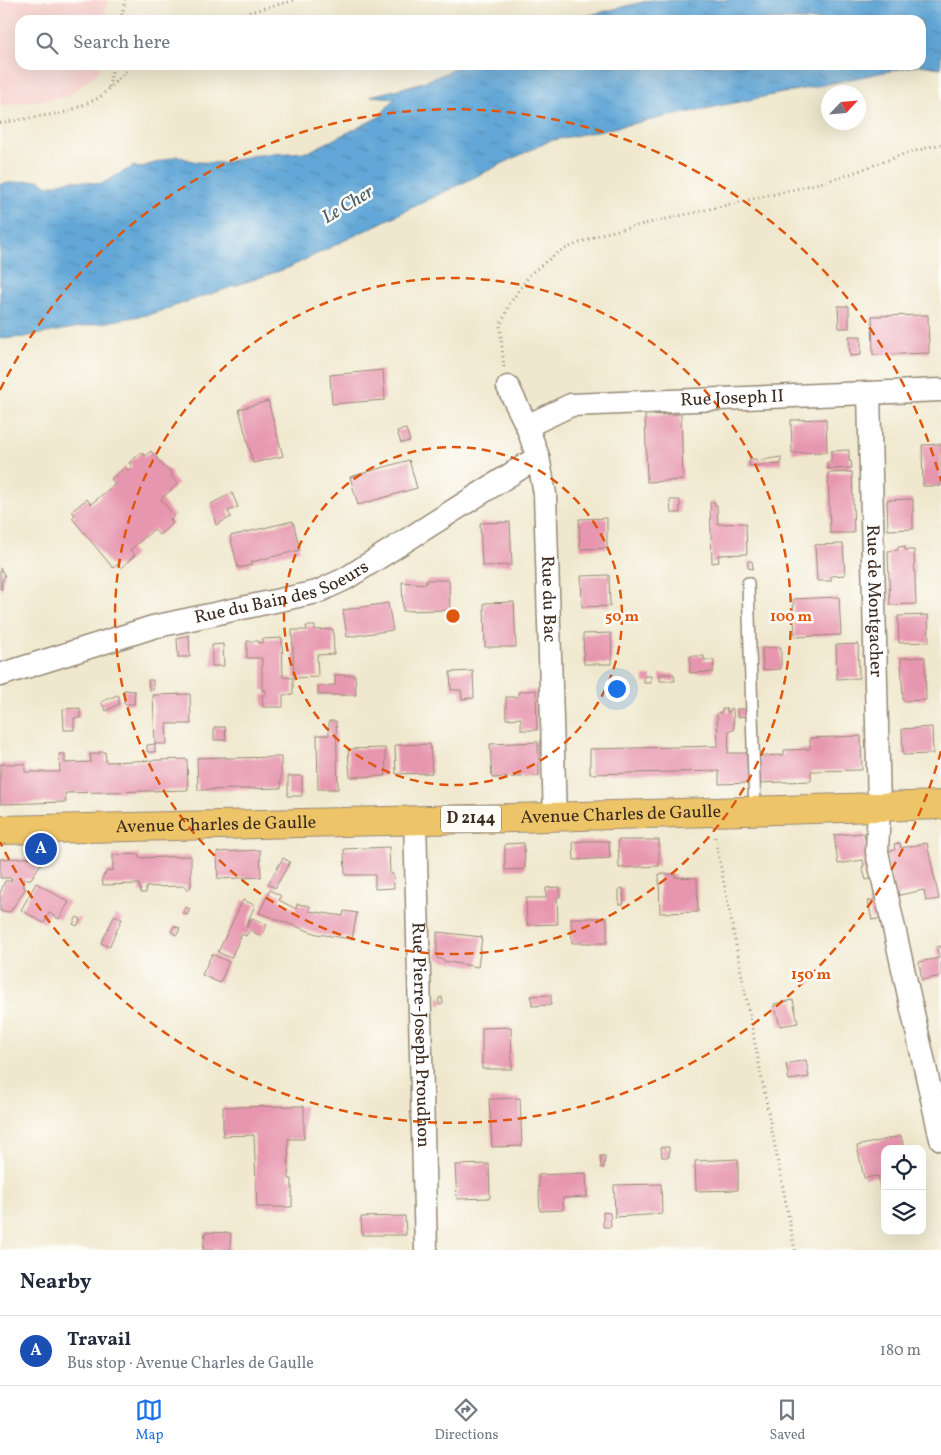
<!DOCTYPE html>
<html lang="en">
<head>
<meta charset="utf-8">
<style>
  :root { --surface:#fff; --page:#f2f2f3; --text:#1f2937; --muted:#747a83; --line:#e0e1e3; --accent:#1a73e8 }
  body { margin:0; font-family:Vollkorn,serif; background:var(--page); color:var(--text) }
  .controls { position:absolute; right:15px; bottom:15px; display:grid; overflow:hidden; border-radius:10px; box-shadow:0 5px 20px #0002 }
  .controls button { width:45px; height:45px; display:grid; place-items:center; padding:0; border:0; border-bottom:1px solid var(--line); background:var(--surface); color:var(--text); font:25px sans-serif }
  .compass { position:absolute; left:821px; top:85px; width:45px; height:45px; border-radius:50%; background:var(--surface); box-shadow:0 5px 20px #0002; rotate:64deg }
  .you { position:absolute; left:616px; top:688px; width:18px; height:18px; margin:-12px; border:4px solid #fff; border-radius:50%; background:#1a73e8; box-shadow:0 0 0 8px #1a73e833 }
  .badge { display:grid; place-items:center; width:32px; height:32px; border-radius:50%; background:var(--accent); color:#fff; font-size:16px; font-weight:700 }
  .pin { position:absolute; translate:-50% -50%; border:2px solid #fff; box-shadow:0 1px 5px #0006 }
  .list { margin:0; padding:0; list-style:none }
  h2 { display:flex; justify-content:space-between; align-items:center; height:65px; margin:0; padding:0 20px; font-size:21px }
  h2 small { font-size:16px; font-weight:400; color:var(--muted) }
  .list li { display:grid; grid-template-columns:32px 1fr auto; gap:15px; align-items:center; box-sizing:border-box; height:70px; padding:0 20px; border-top:1px solid var(--line) }
  .list b { display:block; font-size:19px; white-space:nowrap }
  .list p { margin:0; font-size:16px; white-space:nowrap; color:var(--muted) }
  .list em { font-size:16px; font-style:normal; color:var(--muted) }
  .icon { flex:none; width:28px; height:28px; fill:none; stroke:currentColor; stroke-width:2; stroke-linecap:round; stroke-linejoin:round }
  .map { position:relative; flex:none; width:941px; height:1250px; overflow:hidden }
  .search { position:absolute; background:var(--surface); box-shadow:0 5px 20px #0002; left:15px; right:15px; top:15px; height:55px; display:flex; align-items:center; gap:12px; box-sizing:border-box; padding:0 18px; border-radius:15px; color:var(--muted); font-size:19px }
  .sheet { height:135px; background:var(--surface) }
  nav { display:flex; justify-content:space-around; align-items:center; box-sizing:border-box; height:70px; border-top:1px solid var(--line); background:var(--surface); font-size:14px; color:var(--muted) }
  nav a { display:grid; justify-items:center; gap:2px }
  nav .on { color:var(--accent) }
  .map>svg:first-child { display:block }
</style>
</head>
<body>
<div class="map">
<svg width="941" height="1250" viewBox="0 0 941 1250">
  <defs>
    <pattern id="water-ripples" width="26" height="14" patternUnits="userSpaceOnUse" patternTransform="scale(1.25)"><rect width="26" height="14" fill="#62a7d7"/><path d="M2 4q2-2 4 0t4 0M15 11q2-2 4 0t4 0" fill="none" stroke="#5288ae"/></pattern>
  </defs>
  <rect width="100%" height="100%" fill="#fdfcf7"/>
  <filter id="ink" filterUnits="userSpaceOnUse"><feTurbulence type="fractalNoise" baseFrequency=".02" numOctaves="2"/><feDisplacementMap in="SourceGraphic" scale="10" xChannelSelector="R" yChannelSelector="G"/><feConvolveMatrix kernelMatrix="1 2 1 2 8 2 1 2 1" color-interpolation-filters="sRGB"/></filter>
  <filter id="wash" filterUnits="userSpaceOnUse"><feTurbulence type="fractalNoise" baseFrequency=".0096" numOctaves="4" result="noise"/><feDisplacementMap in="SourceGraphic" scale="20" xChannelSelector="R" yChannelSelector="G"/><feGaussianBlur stdDeviation="1.12" result="paint"/><feColorMatrix in="noise" values="0 0 0 0 0 0 0 0 0 0 0 0 0 0 0 0 0 1.4 0 .05"/><feComposite in="paint" operator="in"/></filter>
  <g filter="url(#wash)">
    <rect width="100%" height="100%" fill="#f0e8ce"/>
    <path fill="#f7d0cc" d="M0,0H107L105,20H20V65H100L99,71L67,97L0,105Z"/>
    <path fill="url(#water-ripples)" stroke="#4e687a" d="M651,0H941V68L920,65L921,20H570Z
      M459,65H919L549,141L288,268L151,314L24,337L0,339V184L39,180L48,186L72,180L101,184L134,166L139,168L177,156L196,162L222,163L255,155L308,152L379,117L395,98L370,96C394,90 440,80 459,65Z"/>
    <g id="blocks">
      <path fill="#e796af" d="M838,306H849V328H839Z
        M928,315L929,353L873,355L872,316Z
        M849,336H861V355L850,356Z
        M383,370L385,400L332,404L330,375Z
        M268,401L283,456L253,463L239,409Z
        M681,414L683,480L647,482L645,415Z
        M826,419L827,452L792,453L791,420Z
        M406,429L410,441L401,443L397,431Z
        M941,444V486H923L922,445Z
        M849,450V461H851L852,468L828,469L827,462H831V451Z
        M151,451L165,468L171,471L172,477L178,484L161,499L174,516L170,519L173,523L159,535L154,529L130,550L135,555L121,568L118,564L113,568L72,518L75,515L72,511L87,499L91,504L115,484L111,479L125,467L128,470L132,467L129,463L142,452L145,456Z
        M781,457V464L749,466L750,459H756V461Z
        M409,460L417,488L358,505L350,477Z
        M852,472L854,533H830L828,473Z
        M232,493L238,507L228,511L231,517L216,525L211,504Z
        M913,499V529L888,530L887,500Z
        M670,500H680V513H671Z
        M710,502H715V505H717L718,524L746,523L747,554L718,555L719,562L712,563Z
        M607,518V548L580,549L579,519Z
        M293,521L300,550L251,562V565L238,568L230,536Z
        M510,522L512,565L482,566L480,523Z
        M843,544L845,575L831,576V581H817L815,545Z
        M905,546V550H914L916,604L890,605L888,551L898,550V547Z
        M748,561H752L753,569L748,568Z
        M0,568L5,576L2,581V589H0Z
        M609,575L610,606L582,607L581,576Z
        M426,580H449L450,610L403,611L402,582L426,584Z
        M839,597L841,635L795,637L793,599Z
        M514,602L516,647H485L484,603Z
        M388,603L393,630L347,637L343,610Z
        M928,615L929,642L899,643L898,616Z
        M306,626H315V630L333,629L334,654L317,655L318,677L294,678L292,630H307Z
        M611,633L612,664H584L583,634Z
        M189,635L190,657H178L177,638Z
        M282,638L283,677L293,678V694L283,695V707H263L262,695H266V690H262V658H247V641H258L259,643H262V639Z
        M223,644L224,666H212V645Z
        M858,644L859,678L837,679L836,645Z
        M781,647V669L763,670L762,648Z
        M690,656H704V660H714L713,672L690,673Z
        M925,657L926,700L903,701L901,658Z
        M473,671L474,698L462,699L461,690H451L450,672Z
        M660,674H674L675,681H660Z
        M335,675H355L356,695H318V686L335,685Z
        M644,676H651V683H644Z
        M148,680H153V690H149Z
        M124,690L135,691L134,704H124Z
        M536,690L537,730H521V718L506,719V697H518V692Z
        M190,694L191,724H166L167,744H155L153,695Z
        M117,695L119,696V704L106,711L101,702Z
        M80,708V718H74V730H64L63,709Z
        M730,708L733,709L734,730L729,731L728,753H750V783L719,784V771L590,774V749L718,746L717,713L722,712V709H727V712H730Z
        M737,709H748V716L737,717Z
        M329,721H336L338,789H318L317,735H329Z
        M214,727H225L226,740H214Z
        M932,727L933,754L903,755L902,729Z
        M861,736L862,770L811,771V781L759,783V756L784,755V750L810,749V738Z
        M538,742L539,776L492,778L490,744Z
        M155,744V752H147V745Z
        M430,744L432,773L396,774L395,745Z
        M385,748L386,776L350,777L348,749Z
        M99,752H105L106,762L187,759L188,790L65,793L66,802L0,804V764H25V772H60L59,754H65V763L91,762L90,754H99Z
        M226,757V758L281,757V788L198,790L197,758Z
        M288,776H302V796H288Z
        M864,833L873,878L866,880L862,867L864,866L863,860L838,864L834,835Z
        M618,840H659V866L619,868Z
        M583,841H609L610,858L574,860L573,842Z
        M524,843L525,869L505,870V844Z
        M900,843L901,848L927,843L939,899L926,901L924,890L895,896L886,852L895,850L894,844Z
        M389,847L390,874H393L394,888L375,889V875H345L344,849Z
        M260,850L261,877L218,879L217,852Z
        M139,854V858L191,856V886L189,890H186V886L146,887V893H141L139,884L103,885L102,878L107,871L113,870V855Z
        M45,857L31,879H24V888H26L10,912L0,911V893L5,881H11L12,878H0V859Z
        M283,858L290,862L275,888L268,884Z
        M659,874H675V877L697,878L698,912L660,913Z
        M36,883L69,902L59,919L49,913L44,923L21,910Z
        M560,887V897H557L558,924L527,925L526,898H546V888Z
        M623,888L624,904H619V889Z
        M270,890L281,896L279,900L296,909L297,904L310,906L309,911L343,916L344,911L357,913L352,939L317,934L259,913Z
        M878,899L882,918L872,920L868,901Z
        M243,900L255,905L246,926L247,927L252,918L267,925L261,936L250,930L246,936L242,934L231,958L218,952Z
        M186,907L190,909L187,915L183,913Z
        M115,915L122,919L109,947L101,943Z
        M77,917L81,919L77,926L73,924Z
        M571,918H607V943H572Z
        M174,926L180,928L177,935L171,932Z
        M437,932L482,937L478,967L443,961L444,960L437,958Z
        M941,946V976L922,980L919,962L939,958L937,947Z
        M212,954L229,962L220,983L202,975Z
        M551,995V1005L532,1006L531,996Z
        M442,997L443,1004L439,1005V998Z
        M793,1000L798,1023L780,1026L774,1004Z
        M511,1027L512,1069H482V1028Z
        M806,1060L809,1077L789,1080L786,1064Z
        M520,1098L522,1146L492,1147L489,1099Z
        M304,1106V1139H288L289,1179H292V1207H257L254,1135L223,1136V1107Z
        M901,1136L904,1149H885V1192L881,1193L878,1176L864,1178L857,1146Z
        M661,1147H669V1157H662Z
        M600,1156H605L604,1168H601Z
        M738,1159V1190L696,1191L695,1161Z
        M489,1164L490,1198L457,1199L455,1165Z
        M586,1173L587,1197L563,1198V1210L540,1211L538,1175Z
        M661,1184L662,1214L615,1217L614,1185Z
        M603,1212L610,1213L611,1227H603Z
        M405,1216L406,1235H362L361,1217Z
        M205,1232L231,1233L230,1250H203Z"/>
    </g>
  </g>
  <g filter="url(#ink)">
    <use href="#blocks" fill-opacity="0" stroke="#968976" stroke-width="1"/>
    <g fill="none" stroke-linecap="round" stroke-linejoin="round">
      <g stroke="#968976" stroke-width="14">
        <path id="lane" d="M748,583L755,811"/>
      </g>
      <g stroke="#968976" stroke-width="25">
        <g id="street">
          <path id="s1" d="M508,387L527,426L538,457L545,494L555,817"/>
          <path id="s2" d="M869,393L879,807L877,852L941,1139"/>
          <path id="s3" d="M527,426L571,405L941,390"/>
          <path id="s4" d="M0,675L153,627L317,592L345,579L538,457"/>
          <path id="s5" d="M415,820L426,1250"/>
        </g>
      </g>
      <g stroke="#968976" stroke-width="30">
        <g id="primary">
          <path id="s6" d="M0,830L514,818L941,805"/>
        </g>
      </g>
      <path stroke="#968976" stroke-width="3" stroke-dasharray="1 4" stroke-linecap="butt" d="M121,20L125,0
        M220,20L295,0
        M109,87L113,65
        M0,123L67,112L99,98L132,65
        M504,367L500,326L510,303L531,273L560,251L601,234L792,190L842,177L904,154L941,144
        M715,837L795,1250"/>
      <use href="#lane" stroke="#fff" stroke-width="11"/>
      <use href="#street" stroke="#fff" stroke-width="22"/>
      <use href="#primary" stroke="#eec469" stroke-width="28"/>
    </g>
  </g>
  <g fill="none" stroke="#df570d" stroke-width="2.5" stroke-dasharray="9 6">
    <circle cx="453" cy="616" r="169"/>
    <circle cx="453" cy="616" r="338"/>
    <path d="M941 751A506 506 0 0 1 0 842M0 390A506 506 0 0 1 941 481"/>
  </g>
  <g text-anchor="middle" dominant-baseline="central" stroke-width="5" stroke-linejoin="round" paint-order="stroke">
    <rect fill="#fdfcf7" stroke="#75695f" stroke-width="1" x="441" y="805.5" width="60" height="27" rx="4"/>
    <g font-size="16" font-weight="bold" fill="#3b2a1e">
      <text x="471" y="819">D 2144</text>
    </g>
    <g font-size="18" fill="#3b2a1e" stroke="#fdfcf7">
      <text stroke="none"><textPath href="#s3" startOffset="210">Rue Joseph II</textPath></text>
      <text stroke="none"><textPath href="#s4" startOffset="294">Rue du Bain des Soeurs</textPath></text>
      <text stroke="none"><textPath href="#s1" startOffset="219">Rue du Bac</textPath></text>
      <text stroke="none"><textPath href="#s2" startOffset="208">Rue de Montgacher</textPath></text>
      <text stroke="none"><textPath href="#s6" startOffset="621">Avenue Charles de Gaulle</textPath></text>
      <text stroke="none"><textPath href="#s6" startOffset="216">Avenue Charles de Gaulle</textPath></text>
      <text stroke="none"><textPath href="#s5" startOffset="215">Rue Pierre-Joseph Proudhon</textPath></text>
    </g>
    <g font-size="19" font-style="italic" fill="#4b5c68" stroke="#fdfcf7">
      <text transform="translate(348 205) rotate(-31)">Le Cher</text>
    </g>
  </g>
  <circle cx="453" cy="616" r="8" fill="#df570d" stroke="#fdfcf7" stroke-width="2.5"/>
  <g font-size="15" text-anchor="middle" font-weight="bold" fill="#df570d" stroke="#fdfcf7" stroke-width="5" stroke-linejoin="round" paint-order="stroke">
    <text x="622" y="621">50 m</text>
    <text x="791" y="621">100 m</text>
    <text x="811" y="979">150 m</text>
  </g>
</svg>
<div class="controls">
<button><svg class="icon" aria-label="locate" viewBox="0 0 24 24"><circle cx="12" cy="12" r="6"/><path d="M12 2v4M12 18v4M2 12h4M18 12h4"/></svg></button>
<button><svg class="icon" aria-label="layers" viewBox="0 0 24 24"><path d="M12 4l9 5-9 5-9-5zM3 14l9 5 9-5"/></svg></button>
</div>
<svg class="compass" viewBox="-18 -18 36 36"><path d="M0-13l5 13h-10z" fill="#e53935"/><path d="M0 13l5-13h-10z" fill="#747a83"/></svg>
<div class="you"></div>
<div class="pin badge" style="left:41px;top:849px;background:#1a4fb4">A</div>
<div class="search"><svg class="icon" aria-label="search" viewBox="0 0 24 24"><circle cx="10" cy="10" r="6"/><path d="M15 15l6 6"/></svg>Search here</div>
</div>
<section class="sheet">
<h2>Nearby<small></small></h2>
<ul class="list">
<li><span class="badge" style="background:#1a4fb4">A</span><div><b>Travail</b><p>Bus stop · Avenue Charles de Gaulle</p></div><em>180 m</em></li>
</ul>
</section>
<nav>
<a class="on"><svg class="icon" aria-label="map" viewBox="0 0 24 24"><path d="M3 6l6-2 6 2 6-2v14l-6 2-6-2-6 2zM9 4v14M15 6v14"/></svg>Map</a>
<a><svg class="icon" aria-label="directions" viewBox="0 0 24 24"><path d="M12 3l9 9-9 9-9-9zM9 14v-3h6M13 9l2 2-2 2"/></svg>Directions</a>
<a><svg class="icon" aria-label="saved" viewBox="0 0 24 24"><path d="M7 4h10v16l-5-4-5 4z"/></svg>Saved</a>
</nav>
</body>
</html>
